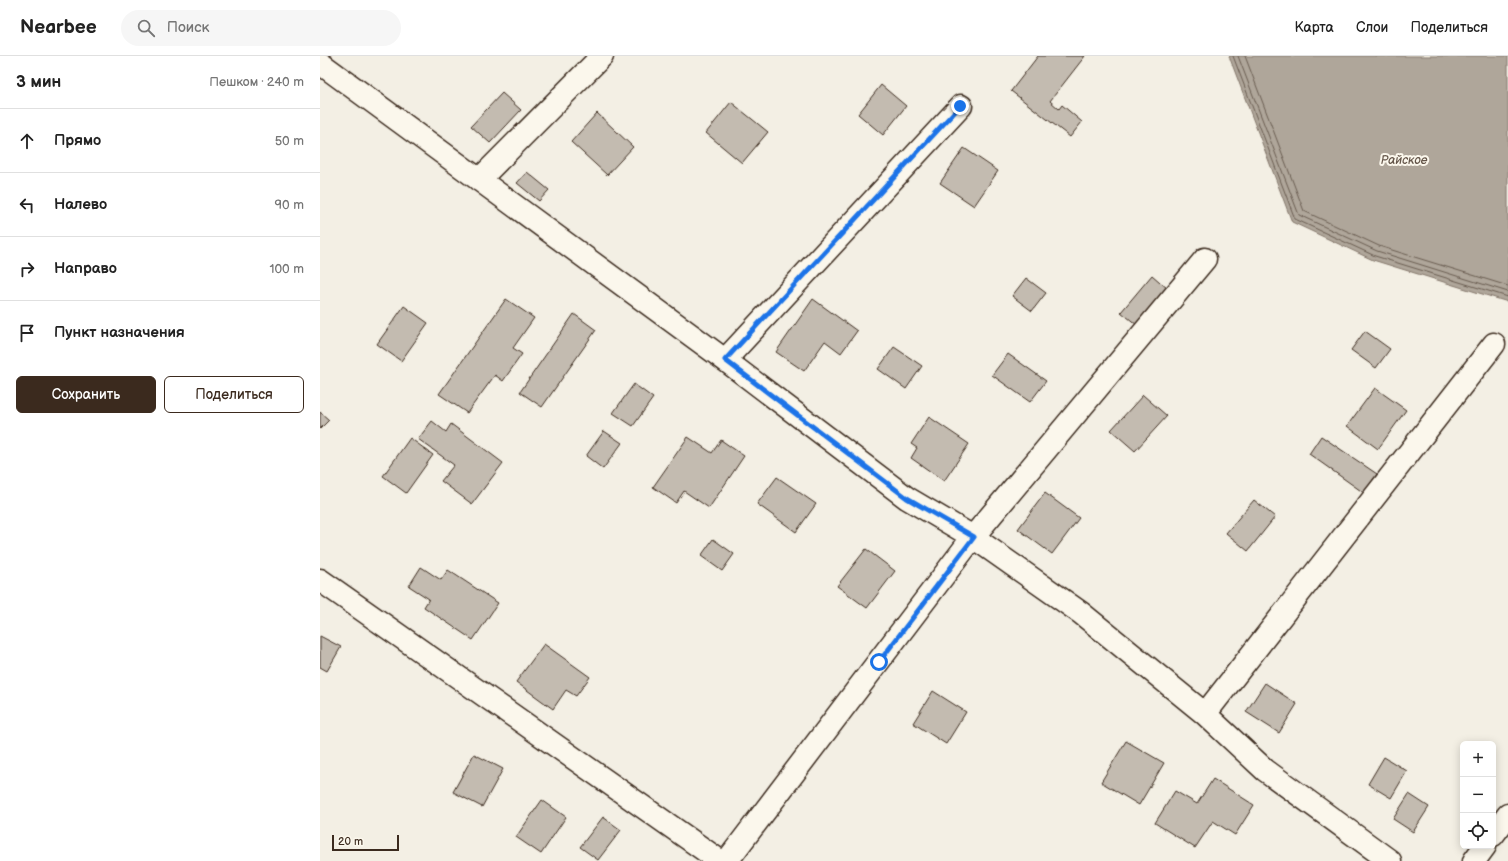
<!DOCTYPE html>
<html lang="ru">
<head>
<meta charset="utf-8">
<style>
  :root { --surface:#fff; --page:#f6f6f6; --text:#222; --muted:#767676; --line:#e0e0e0; --accent:#3b2a1e }
  body { margin:0; font-family:"Balsamiq Sans",sans-serif; background:var(--page); color:var(--text) }
  .controls { position:absolute; right:12px; bottom:12px; display:grid; overflow:hidden; border-radius:6px; box-shadow:0 2px 10px #0003 }
  .controls button { width:36px; height:36px; display:grid; place-items:center; padding:0; border:0; border-bottom:1px solid var(--line); background:var(--surface); color:var(--text); font:20px sans-serif }
  .scale { position:absolute; left:12px; bottom:10px; width:67px; box-sizing:border-box; padding-left:4px; border:2px solid #3b2a1e; border-top:0; font-size:11px; line-height:14px; white-space:nowrap; color:#3b2a1e; -webkit-text-stroke:3px #fbf7ec; paint-order:stroke }
  .stop { position:absolute; width:12px; height:12px; margin:-9px; border:3px solid #1a73e8; border-radius:50%; background:#fff }
  .stop.end { background:#1a73e8; border-color:#fff; box-shadow:0 1px 4px #0008 }
  .list { margin:0; padding:0; list-style:none }
  h2 { display:flex; justify-content:space-between; align-items:center; height:52px; margin:0; padding:0 16px; font-size:17px }
  h2 small { font-size:13px; font-weight:400; color:var(--muted) }
  .list li { display:grid; grid-template-columns:26px 1fr auto; gap:12px; align-items:center; box-sizing:border-box; height:64px; padding:0 16px; border-top:1px solid var(--line) }
  .list b { display:block; font-size:15px; white-space:nowrap }
  .list em { font-size:13px; font-style:normal; color:var(--muted) }
  .actions { display:flex; gap:8px; padding:12px 16px }
  .actions a { flex:1; padding:9px 0; border:1px solid var(--accent); border-radius:6px; text-align:center; font-size:14px; color:var(--accent) }
  .actions .main { background:var(--accent); color:#fff }
  .icon { flex:none; width:22px; height:22px; fill:none; stroke:currentColor; stroke-width:2; stroke-linecap:round; stroke-linejoin:round }
  .map { position:relative; flex:none; width:1188px; height:805px; overflow:hidden }
  header { display:flex; align-items:center; gap:24px; box-sizing:border-box; height:56px; padding:0 20px; background:var(--surface); border-bottom:1px solid var(--line) }
  header strong { font-size:19px }
  nav { display:flex; gap:22px; margin-inline-start:auto; font-size:14px }
  .search { width:280px; height:36px; background:var(--page); display:flex; align-items:center; gap:10px; box-sizing:border-box; padding:0 14px; border-radius:22px; color:var(--muted); font-size:15px }
  main { display:flex }
  aside { flex:1; background:var(--surface) }
  .map>svg:first-child { display:block }
</style>
</head>
<body>
<header>
<strong>Nearbee</strong>
<div class="search"><svg class="icon" aria-label="search" viewBox="0 0 24 24"><circle cx="10" cy="10" r="6"/><path d="M15 15l6 6"/></svg>Поиск</div>
<nav><a>Карта</a><a>Слои</a><a>Поделиться</a></nav>
</header>
<main>
<aside>
<h2>3 мин<small>Пешком · 240 m</small></h2>
<ul class="list">
<li><svg class="icon" aria-label="ahead" viewBox="0 0 24 24"><path d="M12 20V5M6 11l6-6 6 6"/></svg><div><b>Прямо</b></div><em>50 m</em></li>
<li><svg class="icon" aria-label="left" viewBox="0 0 24 24"><path d="M17 20v-9H6M10 6l-5 5 5 5"/></svg><div><b>Налево</b></div><em>90 m</em></li>
<li><svg class="icon" aria-label="right" viewBox="0 0 24 24"><path d="M7 20v-9h11M14 6l5 5-5 5"/></svg><div><b>Направо</b></div><em>100 m</em></li>
<li><svg class="icon" aria-label="arrive" viewBox="0 0 24 24"><path d="M6 21V4h12l-3 4 3 4H6"/></svg><div><b>Пункт назначения</b></div></li>
</ul>
<div class="actions"><a class="main">Сохранить</a><a>Поделиться</a></div>
</aside>
<div class="map">
<svg width="1188" height="805" viewBox="0 0 1188 805">
  <rect width="100%" height="100%" fill="#f3efe4"/>
  <filter id="ink" filterUnits="userSpaceOnUse"><feTurbulence type="fractalNoise" baseFrequency=".025" numOctaves="2"/><feDisplacementMap in="SourceGraphic" scale="8" xChannelSelector="R" yChannelSelector="G"/><feConvolveMatrix kernelMatrix="1 2 1 2 8 2 1 2 1" color-interpolation-filters="sRGB"/></filter>
  <g filter="url(#ink)">
    <path fill="#afa69a" stroke="#817468" d="M909,0H1188V246L1053,204L972,166Z"/>
    <g fill="none" stroke-linecap="round" stroke-linejoin="round">
      <path stroke="#695c50" stroke-width="1" d="M913,0L975,163L1055,200L1188,241
        M918,0L979,159L1057,195L1188,236
        M925,0L984,155L1059,190L1188,230"/>
    </g>
    <path fill="#c3bbb0" stroke="#3b2a1e" d="M718,0H765L730,45L739,53L742,49L762,66L750,81L691,35Z
      M561,29L586,50L563,79L538,58Z
      M182,37L201,54L170,87L151,70Z
      M411,46L448,76L422,107L386,77Z
      M277,57L313,91L287,119L251,86Z
      M644,92L678,115L654,150L620,127Z
      M207,116L229,134L219,145L197,127Z
      M832,219L848,233L817,269L801,256Z
      M706,222L726,237L712,255L692,240Z
      M186,243L214,262L193,292L202,298L183,325L175,319L147,357L119,338Z
      M493,243L537,275L521,297L505,285L484,315L456,296Z
      M84,250L108,267L81,305L57,288Z
      M254,258L276,274L222,351L200,336Z
      M1045,275L1070,293L1056,312L1031,294Z
      M574,291L602,310L586,333L558,313Z
      M688,298L726,325L710,346L672,319Z
      M314,328L333,342L313,370L293,357Z
      M1055,332L1086,354L1058,393L1027,370Z
      M823,339L847,360L815,395L791,374Z
      M0,356L9,364L0,373Z
      M609,361L649,388L624,425L591,402L597,392L591,388Z
      M112,365L126,376L131,368L183,407L152,448L121,425L134,409L98,383Z
      M284,375L302,387L283,413L266,400Z
      M1001,380L1057,418L1044,437L989,398Z
      M368,381L392,397L401,384L424,400L389,452L364,435L356,447L333,431Z
      M90,382L113,399L86,437L63,420Z
      M457,421L496,448L476,476L437,448Z
      M725,437L759,462L732,498L698,473Z
      M934,444L955,461L928,495L906,477Z
      M393,483L414,498L402,515L381,500Z
      M546,493L575,515L547,552L517,530Z
      M101,511L121,524L128,514L178,547L153,584L104,551L109,543L89,530Z
      M0,580L21,591L7,615L0,611Z
      M224,588L270,621L256,640L246,634L233,653L196,626Z
      M945,627L977,648L959,677L926,656Z
      M613,635L646,656L626,688L593,667Z
      M806,685L844,707L819,749L781,726Z
      M154,698L183,713L162,751L133,736Z
      M1064,701L1087,715L1071,742L1048,728Z
      M893,723L934,749L915,779L893,765L875,792L835,767L855,735L877,748Z
      M1089,738L1109,751L1093,776L1073,763Z
      M222,744L246,761L221,798L196,781Z
      M283,761L301,774L278,804L260,791Z"/>
    <g fill="none" stroke-linecap="round" stroke-linejoin="round">
      <g stroke="#3b2a1e" stroke-width="25">
        <path id="minor" d="M0,7L405,304L587,442L653,481L761,557L885,658L945,714L1070,805
          M159,124L282,0
          M405,304L641,50
          M0,524L400,805
          M885,658L1174,288
          M1173,779L1188,759
          M407,805L653,481L885,203
          M1154,805L1165,790"/>
      </g>
      <use href="#minor" stroke="#fbf7ec" stroke-width="22"/>
    </g>
  </g>
  <g fill="none" stroke-linecap="round" stroke-linejoin="round" filter="url(#ink)">
    <path stroke="#1a73e8" stroke-width="5" d="M559,606L654,481L587,442L405,304L640,50"/>
  </g>
  <g text-anchor="middle" dominant-baseline="central" stroke-width="4" stroke-linejoin="round" paint-order="stroke">
    <g font-size="12" font-style="italic" fill="#645549" stroke="#fbf7ec">
      <text x="1084" y="104">Райское</text>
    </g>
  </g>
</svg>
<div class="controls">
<button>+</button>
<button>−</button>
<button><svg class="icon" aria-label="locate" viewBox="0 0 24 24"><circle cx="12" cy="12" r="6"/><path d="M12 2v4M12 18v4M2 12h4M18 12h4"/></svg></button>
</div>
<div class="scale">20 m</div>
<div class="stop" style="left:559px;top:606px"></div>
<div class="stop end" style="left:640px;top:50px"></div>
</div>
</main>
</body>
</html>
